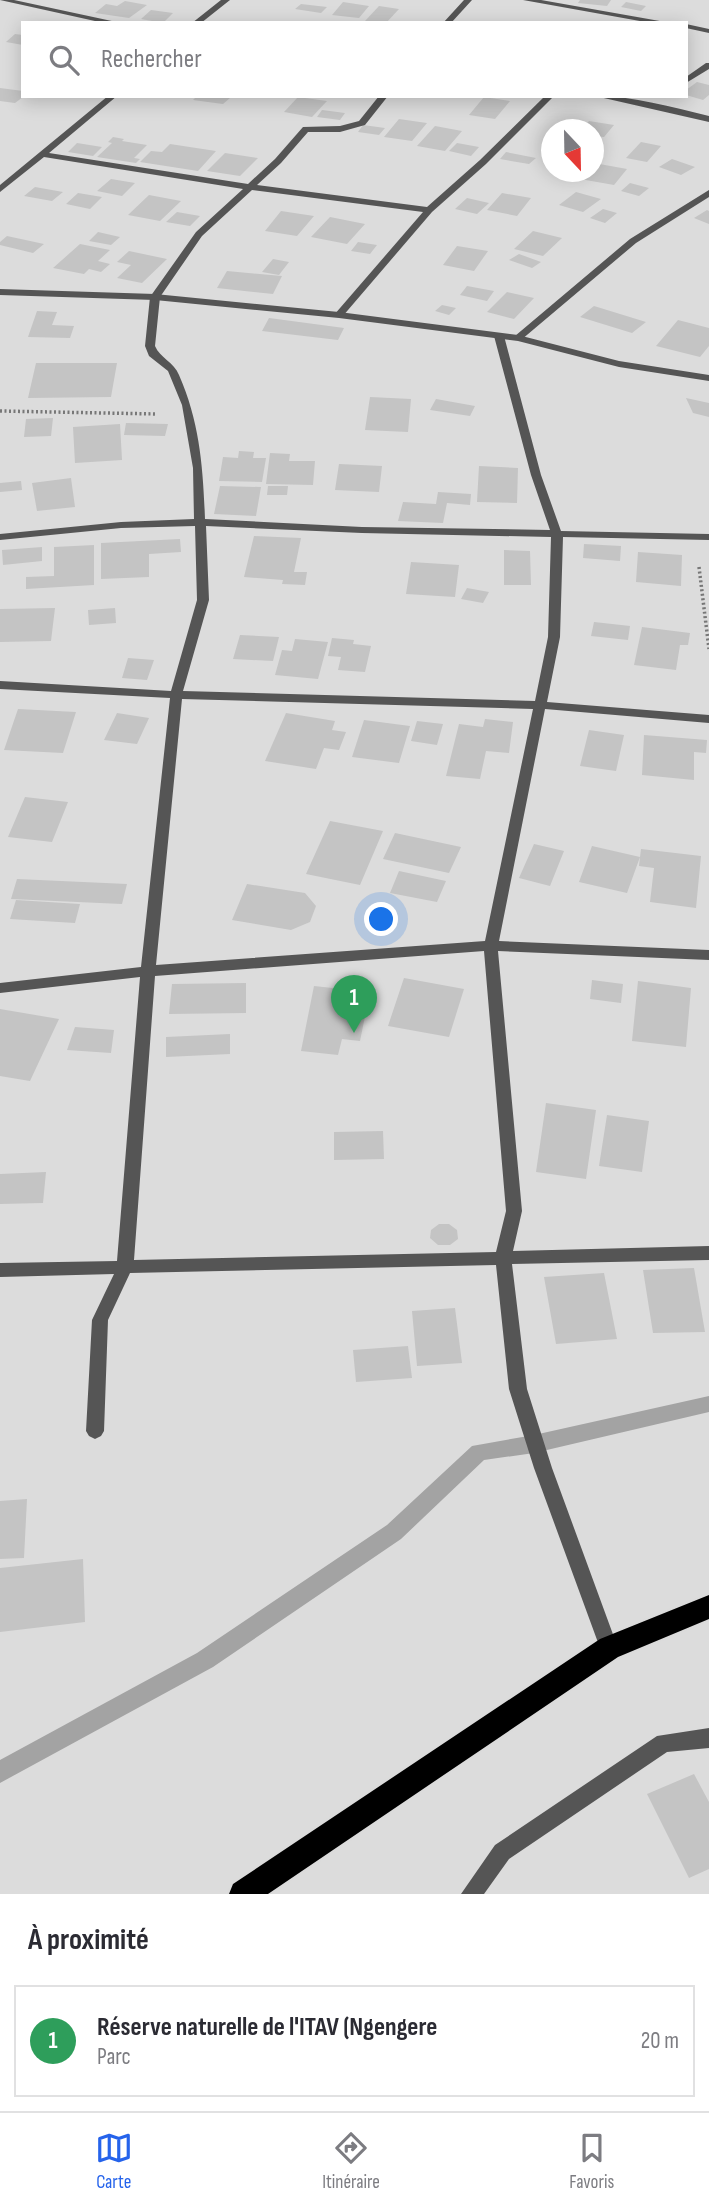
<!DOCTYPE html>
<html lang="fr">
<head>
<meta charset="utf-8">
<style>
  :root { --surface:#fff; --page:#f7f7f7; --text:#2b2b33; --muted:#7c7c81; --line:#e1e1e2; --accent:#2563eb }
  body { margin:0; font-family:"Sofia Sans Condensed",sans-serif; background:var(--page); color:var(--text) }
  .compass { position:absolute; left:541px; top:119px; width:63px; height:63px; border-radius:50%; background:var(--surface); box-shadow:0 4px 18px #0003; rotate:158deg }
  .you { position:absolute; left:382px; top:920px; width:24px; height:24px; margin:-18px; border:5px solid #fff; border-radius:50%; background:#1a73e8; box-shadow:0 0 0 10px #1a73e833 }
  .badge { display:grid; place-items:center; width:46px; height:46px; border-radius:50%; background:var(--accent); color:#fff; font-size:23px; font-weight:700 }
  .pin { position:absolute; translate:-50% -58px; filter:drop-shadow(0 2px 4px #0008) }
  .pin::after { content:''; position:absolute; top:37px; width:24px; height:21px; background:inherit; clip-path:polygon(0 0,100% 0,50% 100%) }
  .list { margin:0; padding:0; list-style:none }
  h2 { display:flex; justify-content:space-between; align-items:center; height:91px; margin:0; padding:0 28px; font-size:30px }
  h2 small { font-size:23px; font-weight:400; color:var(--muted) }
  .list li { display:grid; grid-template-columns:46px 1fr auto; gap:21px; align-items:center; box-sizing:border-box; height:112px; margin:0 14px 14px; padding:0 14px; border:2px solid var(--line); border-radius:0px }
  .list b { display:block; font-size:26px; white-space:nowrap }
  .list p { margin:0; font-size:23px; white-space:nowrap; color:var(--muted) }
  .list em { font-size:23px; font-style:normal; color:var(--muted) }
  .icon { flex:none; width:38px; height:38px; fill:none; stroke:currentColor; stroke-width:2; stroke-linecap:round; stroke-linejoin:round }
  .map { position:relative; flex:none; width:709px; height:1894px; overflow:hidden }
  .search { position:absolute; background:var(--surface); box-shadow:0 4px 18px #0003; left:21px; right:21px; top:21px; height:77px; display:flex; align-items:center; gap:18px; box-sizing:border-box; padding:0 24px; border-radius:0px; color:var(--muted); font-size:26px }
  .sheet { height:217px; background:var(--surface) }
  nav { display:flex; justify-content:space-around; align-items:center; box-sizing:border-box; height:98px; border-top:2px solid var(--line); background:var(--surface); font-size:19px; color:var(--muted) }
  nav a { display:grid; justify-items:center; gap:4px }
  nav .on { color:var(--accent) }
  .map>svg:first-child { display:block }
</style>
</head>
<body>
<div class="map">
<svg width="709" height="1894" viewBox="0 0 709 1894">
  <rect width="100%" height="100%" fill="#fff"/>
  <path fill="#dcdcdc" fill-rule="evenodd" d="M0,0H709V1894H0ZM23,23H686V96H23ZM552,130H594V172H552Z"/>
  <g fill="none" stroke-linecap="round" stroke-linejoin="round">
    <path fill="#a3a3a3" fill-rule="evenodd" d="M709,1396V1412L534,1453L484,1460L401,1539L213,1667L0,1783V1760L197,1653L387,1525L472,1446L534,1435Z"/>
  </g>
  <path fill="#c4c4c4" d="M580,0H611L607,6L578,3Z
    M125,1L147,5L129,18L95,13L106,4L117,6Z
    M343,2L369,6L359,18L332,15Z
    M626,2L646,6L641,11L621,7Z
    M301,4L327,7L321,13L295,9Z
    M379,6L399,9L386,23L365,21Z
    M151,10L173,13L163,23L141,19Z
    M15,34L23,35V45L6,42Z
    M697,82L709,85V95L703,100L686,95V90Z
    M0,88L23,91V97L15,103L0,101Z
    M197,96H223L230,98L223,104L193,100Z
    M298,97L327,101L312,117L284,112Z
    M484,97L510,101L495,119L469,115Z
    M322,110L345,113L340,120L317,117Z
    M399,119L427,123L412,141L384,137Z
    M589,121L614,125L604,137L594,136V130H582Z
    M363,125L385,128L379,135L358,132Z
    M435,126L462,131L445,151L417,146Z
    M113,137L124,139L122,141L147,145L134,158L140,159L136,163L97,157L112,143L108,142Z
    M641,142L661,146L647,162L626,158Z
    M77,143L102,147L93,156L68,152Z
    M457,143L479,147L471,156L449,151Z
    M170,144L216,151L198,171L140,162L151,151L162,152Z
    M506,152L536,158L529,164L500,159Z
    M225,153L258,158L240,176L207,171Z
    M672,159L695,167L681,175L659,167Z
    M594,163L627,169L614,185L580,179L586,172H594Z
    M111,179L135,183L122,196L97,191Z
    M630,183L649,188L639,196L621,191Z
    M35,187L63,192L52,201L24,196Z
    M576,192L601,199L583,212L559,205Z
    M78,193L102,197L90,209L66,204Z
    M502,193L531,198L517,216L487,210Z
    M149,195L181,201L160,221L128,215Z
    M467,198L489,203L477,214L455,209Z
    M603,209L617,213L605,223L590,218Z
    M707,210L709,211V224L694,218Z
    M281,211L314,216L297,236L265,231Z
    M177,212L200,216L190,226L166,222Z
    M330,217L365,224L347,244L311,237Z
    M533,231L562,238L543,256L514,249Z
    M98,232L120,237L111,245L89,241Z
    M7,236L44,244L33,253L0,245V242Z
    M358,242L377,245L370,254L351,251Z
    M80,244L110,250L98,261L110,264L101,272L89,269L84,274L53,268Z
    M457,246L488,251L474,271L443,265Z
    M129,251L167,259L142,283L117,278L131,265L117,262Z
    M519,254L541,262L532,268L509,260Z
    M273,259L289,262L279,275L262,272Z
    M227,271L282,276L273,294L217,288Z
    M467,286L494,291L487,301L460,295Z
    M507,292L534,298L514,319L487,312Z
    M442,305L456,308L449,315L435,311Z
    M594,306L646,322L632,333L580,317Z
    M37,311L57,312L52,325L74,326L70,338L28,337Z
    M269,318L344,328L338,340L262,331Z
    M678,320L709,328V346L700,357L656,346Z
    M36,363H117L111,397L28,398Z
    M370,397L411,399L408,432L365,430Z
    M686,398L709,403V417L693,413Z
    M436,399L475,406L470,416L430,410Z
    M53,418L51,436L24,437L26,419Z
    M126,423L168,424L165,436L124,435Z
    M120,424L122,460L75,463L73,427Z
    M239,451L254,452L253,458H266L262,482L219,481L223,457L238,458Z
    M270,453L290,454L289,461H315L313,485L266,484Z
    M339,464L382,466L379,492L335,490Z
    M479,466L518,468L517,503L477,502Z
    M71,478L75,507L37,511L32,483Z
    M21,481L22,490L0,492V483Z
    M220,486L261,487L256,516L214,514Z
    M268,486H288L287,495H267Z
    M438,492L471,494L470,505L447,503L443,523L398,521L403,502L436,504Z
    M254,536L301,538L294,572H307L305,585L282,584L283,580L244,577Z
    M180,539L181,552L149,554V577L101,579V543Z
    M584,544L621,546L620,561L583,558Z
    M94,545V585L26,589V577L54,576V547Z
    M42,547V561L3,565L2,550Z
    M504,550L530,551L531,585H504Z
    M638,552L682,555L681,586L636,582Z
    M411,562L459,565L455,597L406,594Z
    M467,588L489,592L483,603L461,599Z
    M55,608L51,641L0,642V609Z
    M115,608L116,623L89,625L88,610Z
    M594,622L630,626L628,640L591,636Z
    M642,627L690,633L688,645H680L676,670L634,665Z
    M240,635L279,637L273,661L233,659Z
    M332,638L354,640L353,644L371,646L365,672L338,670L341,657L328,656Z
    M295,639L328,642L318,679L275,675L282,650L292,651Z
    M128,658L154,660L147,680L122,678Z
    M18,709L76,712L63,753L4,750Z
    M117,713L149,718L137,744L104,740Z
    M286,713L335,721L332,730L346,732L339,750L324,748L316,769L265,761Z
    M485,719L513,722L509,753L486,751L480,779L446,776L459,724L483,727Z
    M364,720L410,726L399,763L352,757Z
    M417,721L443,724L437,745L411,741Z
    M589,730L624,735L616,771L580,766Z
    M644,735L707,740L706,753L694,752V780L642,775Z
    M25,797L68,802L52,842L8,837Z
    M330,821L383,831L360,885L306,874Z
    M395,833L461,847L449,873L383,859Z
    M534,844L564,851L550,886L519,878Z
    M592,846L640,857L641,849L701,856L696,908L650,902L654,868L639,866L640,857L627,893L579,882Z
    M399,871L446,881L437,902L390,893Z
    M17,879L127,884L122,904L11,899Z
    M247,884L305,893L316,906L310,922L291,930L232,920Z
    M16,900L80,904L75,923L10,919Z
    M404,978L464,989L449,1037L388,1026Z
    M592,980L623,984L621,1003L590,999Z
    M638,981L691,988L686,1047L632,1041Z
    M246,983V1013L169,1014L172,984Z
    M314,986L370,992L360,1041L342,1039L338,1055L301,1051Z
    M0,1009L59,1019L30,1081L0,1076Z
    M75,1027L114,1030L111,1053L67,1050Z
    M230,1034V1054L166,1057V1037Z
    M546,1103L596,1110L586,1179L536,1172Z
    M607,1115L649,1121L642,1172L599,1166Z
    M383,1131L384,1159L334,1160V1132Z
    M46,1172L43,1203L0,1204V1174Z
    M439,1224H449L457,1230L458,1239L450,1245H438L430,1238L431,1230Z
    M694,1268L705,1332L653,1333L643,1270Z
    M604,1273L617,1339L556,1344L544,1277Z
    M455,1308L462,1363L417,1366L412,1311Z
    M408,1346L412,1378L356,1382L353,1350Z
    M27,1499L24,1558L0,1559V1501Z
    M83,1559L85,1622L0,1632V1568Z
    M694,1774L709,1802V1869L689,1878L647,1794Z"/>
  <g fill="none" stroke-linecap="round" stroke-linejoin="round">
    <g stroke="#dbdbdb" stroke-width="4">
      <path id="trunk" d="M709,1595V1619L618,1657L268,1894H229L233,1884L600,1639Z"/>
    </g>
    <path stroke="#777" stroke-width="3.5" stroke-dasharray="2 2.5" stroke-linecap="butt" d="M0,411L157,414
      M699,567L709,649"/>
    <path fill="#555" fill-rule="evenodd" d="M0,0H14L121,23H104Z
      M221,0H230L201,23H192Z
      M464,0H472L451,23H443Z
      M523,0H541L671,23H651Z
      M686,24L709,29V33L686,28Z
      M706,63H709V69L686,83V77Z
      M108,96H117L49,153L248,184L275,159L303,127L340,126L359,121L379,96H388L365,125L340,132H308L281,163L257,185L427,207L480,160L545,96H554L486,164L432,212L342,317L334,315L423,212L252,190L202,236L160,297L155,346C160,358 174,362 179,375C200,423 203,467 205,519L362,527L550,530L531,475L494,336L499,333L504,336L541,475L561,531L709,534V540L563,537L560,637L547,702L709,715V723L545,709L499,941L709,950V960L498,951L522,1211L513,1251L709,1246V1260L512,1264L527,1389L552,1468L618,1648L616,1654L609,1657L602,1654L600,1648L534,1468L509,1389L496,1265L130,1273L108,1320L104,1431L101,1436L95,1439L89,1436L86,1431L92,1320L114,1274L0,1277V1263L117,1261L140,977L0,993V983L141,967L170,698L0,689V681L171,691L197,600L195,526L121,528L0,540V534L121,522L194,519L193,468L182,405L168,371L149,356L145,346L150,297L196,232L243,189L44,157L0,192V185ZM206,526L362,533L551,537L548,637L535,701L183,691L209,600ZM182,699L533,709L485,941L156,965ZM484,951L506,1211L496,1252L134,1260L155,976Z
      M595,96C634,96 671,107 709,116V122Z
      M709,190V197L636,243L521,340H515V336L630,239Z
      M709,1728V1748L667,1752L509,1859L484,1894H461L495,1845L657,1736Z"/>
    <path fill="#555" fill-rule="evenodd" d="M0,289L155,294L339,312L518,335L619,361L709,375V381L619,367L518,341L339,318L155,300L0,295Z"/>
    <use href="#trunk" fill="#000" fill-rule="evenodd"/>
  </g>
</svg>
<svg class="compass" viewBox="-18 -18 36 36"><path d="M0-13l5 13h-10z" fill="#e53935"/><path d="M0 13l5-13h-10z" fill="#7c7c81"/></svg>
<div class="you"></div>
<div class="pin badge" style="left:354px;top:1033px;background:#2e9e5b">1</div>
<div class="search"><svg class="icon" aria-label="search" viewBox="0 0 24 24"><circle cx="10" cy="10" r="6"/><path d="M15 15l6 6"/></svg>Rechercher</div>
</div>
<section class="sheet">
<h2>À proximité<small></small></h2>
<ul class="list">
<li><span class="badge" style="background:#2e9e5b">1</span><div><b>Réserve naturelle de l'ITAV (Ngengere</b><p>Parc</p></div><em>20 m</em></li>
</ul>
</section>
<nav>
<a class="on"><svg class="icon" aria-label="map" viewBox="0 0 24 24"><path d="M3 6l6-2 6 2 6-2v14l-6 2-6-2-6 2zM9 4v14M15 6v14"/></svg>Carte</a>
<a><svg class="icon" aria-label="directions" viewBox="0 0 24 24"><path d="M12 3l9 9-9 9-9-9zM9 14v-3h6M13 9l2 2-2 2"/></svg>Itinéraire</a>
<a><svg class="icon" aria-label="saved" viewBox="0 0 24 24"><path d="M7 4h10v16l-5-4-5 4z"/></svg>Favoris</a>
</nav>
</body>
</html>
